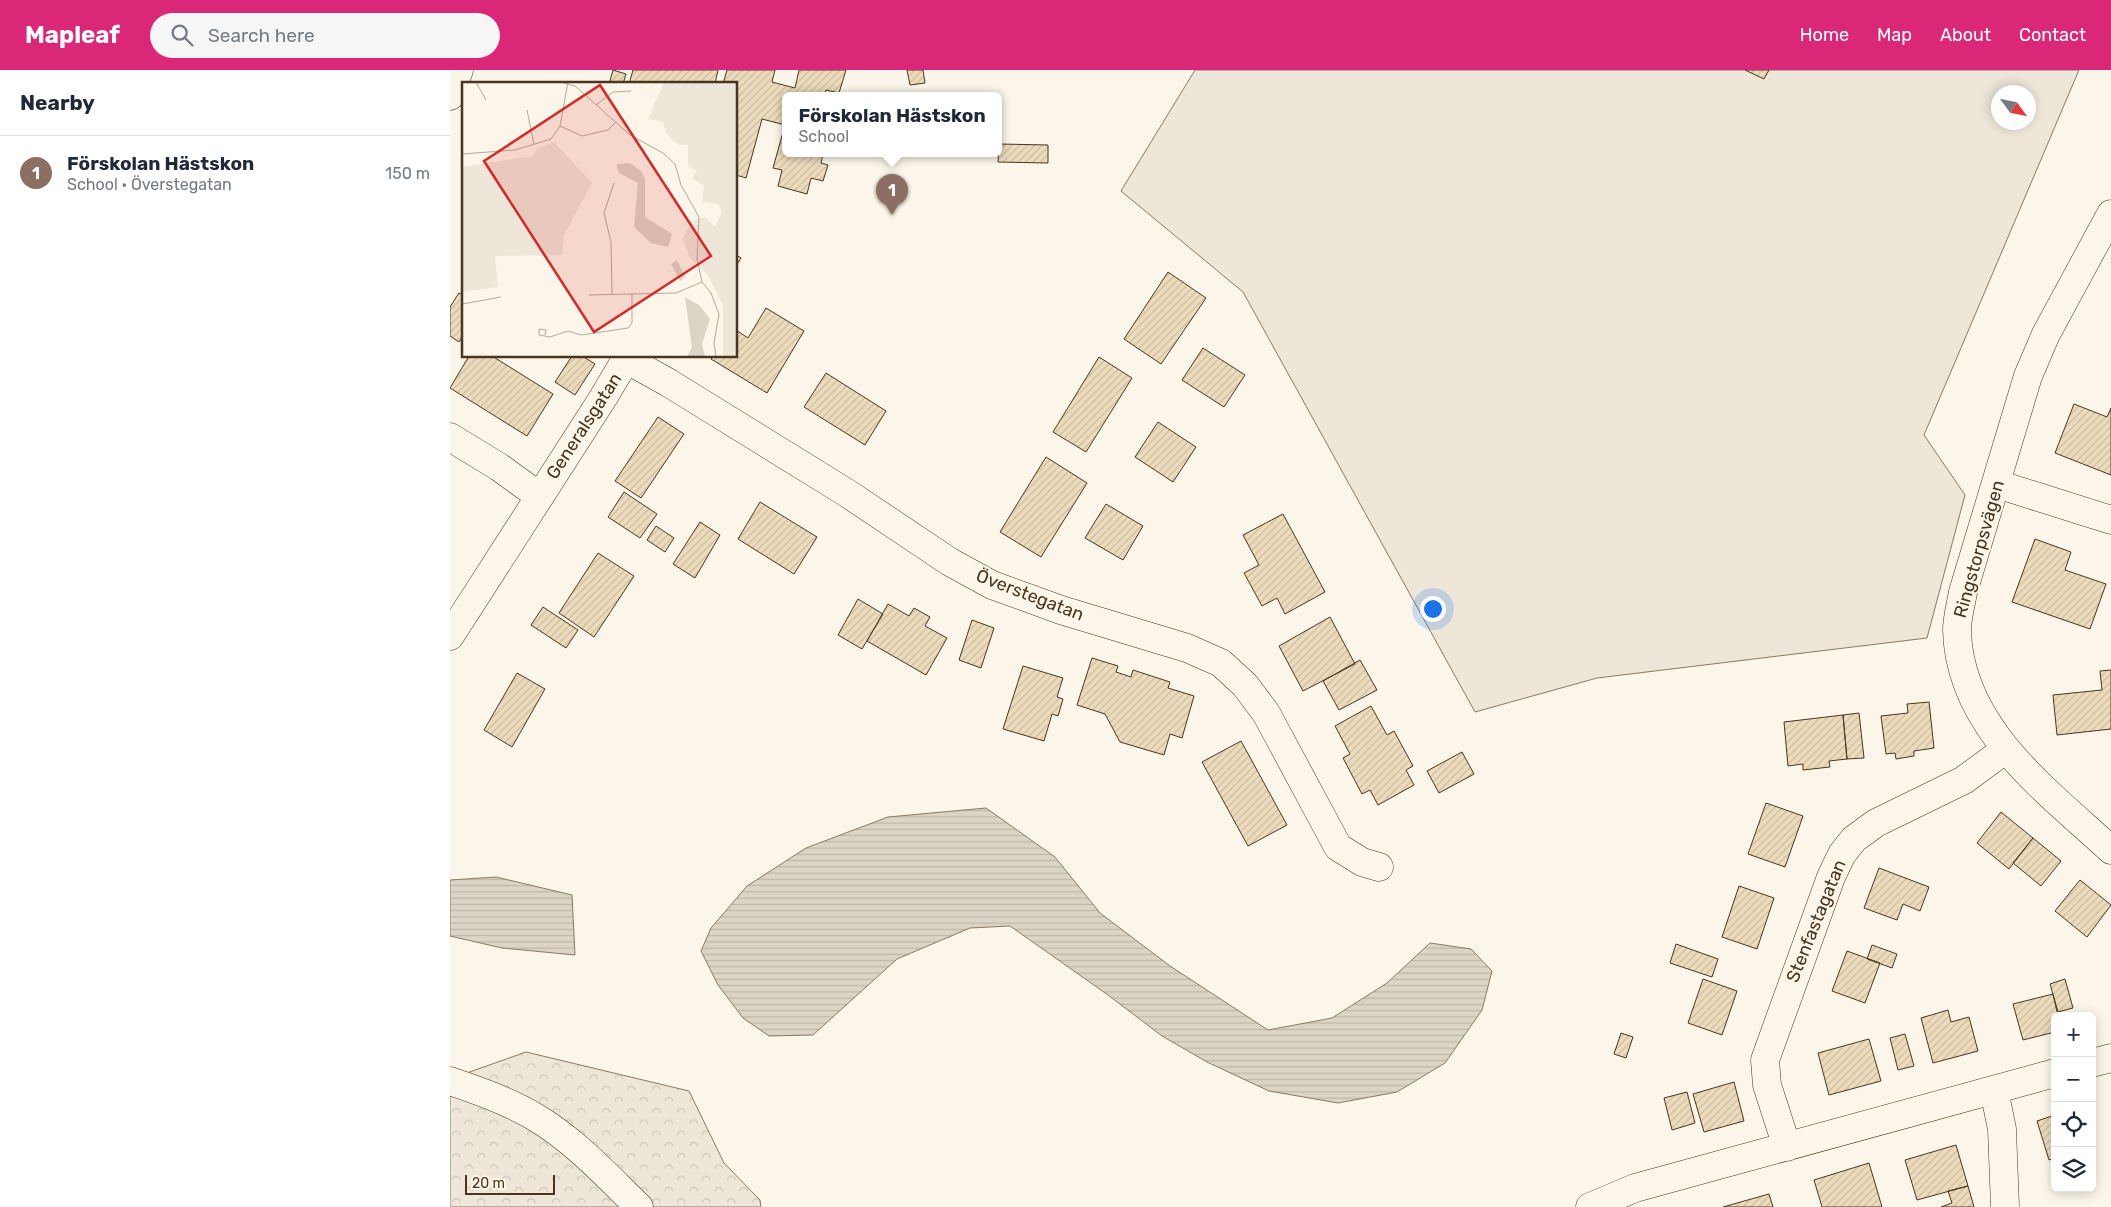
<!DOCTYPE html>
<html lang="en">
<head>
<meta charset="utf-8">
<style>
  :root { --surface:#fff; --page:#f6f6f7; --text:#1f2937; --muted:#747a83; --line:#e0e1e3; --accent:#db2777 }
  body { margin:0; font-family:Rubik,sans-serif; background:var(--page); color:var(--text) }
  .controls { position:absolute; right:15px; bottom:15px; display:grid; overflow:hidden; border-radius:8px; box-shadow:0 2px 12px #0003 }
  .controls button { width:45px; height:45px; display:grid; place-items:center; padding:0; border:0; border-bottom:1px solid var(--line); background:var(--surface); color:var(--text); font:25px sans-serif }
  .compass { position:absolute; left:1541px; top:15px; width:45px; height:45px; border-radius:50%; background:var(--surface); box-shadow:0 2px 12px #0003; rotate:123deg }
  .scale { position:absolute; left:15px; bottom:12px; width:90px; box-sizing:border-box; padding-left:5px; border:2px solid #4a3520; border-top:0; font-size:14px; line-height:18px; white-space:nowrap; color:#4a3520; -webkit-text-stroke:4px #fbf6e9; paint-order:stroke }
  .you { position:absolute; left:982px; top:538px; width:18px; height:18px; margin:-12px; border:4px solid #fff; border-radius:50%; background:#1a73e8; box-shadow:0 0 0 8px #1a73e833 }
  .badge { display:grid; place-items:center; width:32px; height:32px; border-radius:50%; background:var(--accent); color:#fff; font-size:16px; font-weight:700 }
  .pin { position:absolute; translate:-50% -41px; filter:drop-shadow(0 1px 2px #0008) }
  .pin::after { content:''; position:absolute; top:26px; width:18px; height:15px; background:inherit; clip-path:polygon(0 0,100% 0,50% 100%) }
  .popup { position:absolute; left:332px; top:22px; width:220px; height:65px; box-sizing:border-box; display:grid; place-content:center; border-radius:8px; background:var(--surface); filter:drop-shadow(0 1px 4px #0005); font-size:16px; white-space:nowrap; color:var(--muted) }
  .popup b { font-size:19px; color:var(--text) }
  .popup::after { content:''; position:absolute; left:50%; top:100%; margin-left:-10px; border:10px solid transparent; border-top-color:var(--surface) }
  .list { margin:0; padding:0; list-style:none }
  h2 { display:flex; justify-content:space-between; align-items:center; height:65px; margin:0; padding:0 20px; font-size:21px }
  h2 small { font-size:16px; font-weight:400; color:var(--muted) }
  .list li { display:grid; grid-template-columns:32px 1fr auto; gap:15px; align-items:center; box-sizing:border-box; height:75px; padding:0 20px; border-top:1px solid var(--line) }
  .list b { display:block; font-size:19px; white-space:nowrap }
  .list p { margin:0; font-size:16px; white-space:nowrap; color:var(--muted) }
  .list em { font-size:16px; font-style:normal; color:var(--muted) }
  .icon { flex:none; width:28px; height:28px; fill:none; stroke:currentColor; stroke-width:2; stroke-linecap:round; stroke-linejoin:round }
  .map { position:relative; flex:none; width:1661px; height:1137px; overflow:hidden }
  header { display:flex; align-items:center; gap:30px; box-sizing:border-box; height:70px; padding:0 25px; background:var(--accent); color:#fff }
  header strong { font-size:24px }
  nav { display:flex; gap:28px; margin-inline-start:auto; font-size:18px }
  .search { width:350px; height:45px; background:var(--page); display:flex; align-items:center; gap:12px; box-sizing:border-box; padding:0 18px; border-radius:28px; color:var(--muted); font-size:19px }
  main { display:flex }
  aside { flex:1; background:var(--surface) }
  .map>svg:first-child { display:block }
</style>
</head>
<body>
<header>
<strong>Mapleaf</strong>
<div class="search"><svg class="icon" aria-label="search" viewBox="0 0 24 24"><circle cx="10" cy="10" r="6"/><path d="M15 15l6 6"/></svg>Search here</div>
<nav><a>Home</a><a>Map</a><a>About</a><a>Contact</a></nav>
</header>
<main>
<aside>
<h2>Nearby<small></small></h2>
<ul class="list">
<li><span class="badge" style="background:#8d6e63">1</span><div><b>Förskolan Hästskon</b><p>School · Överstegatan</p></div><em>150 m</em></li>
</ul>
</aside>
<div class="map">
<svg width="1661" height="1137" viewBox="0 0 1661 1137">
  <defs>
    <pattern id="forest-crowns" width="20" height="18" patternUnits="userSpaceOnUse" patternTransform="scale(1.25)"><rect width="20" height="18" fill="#ede6d9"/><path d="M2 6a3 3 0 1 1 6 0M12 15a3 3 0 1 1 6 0" fill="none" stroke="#cdc6ba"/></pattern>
    <pattern id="water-rules" width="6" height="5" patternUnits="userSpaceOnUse" patternTransform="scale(1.25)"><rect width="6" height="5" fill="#dcd4c6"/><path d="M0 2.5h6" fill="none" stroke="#beb7aa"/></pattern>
    <pattern id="building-hatch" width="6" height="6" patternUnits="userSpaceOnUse" patternTransform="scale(1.25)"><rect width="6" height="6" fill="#ecdcbc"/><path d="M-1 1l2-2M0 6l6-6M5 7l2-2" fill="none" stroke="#ccbda1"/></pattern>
  </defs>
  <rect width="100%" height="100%" fill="#fbf6e9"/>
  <path fill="#ede6d9" stroke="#887966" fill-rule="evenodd" d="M745,0H1629L1474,365L1515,425L1477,568L1147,608L1025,642L793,222L671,121ZM1548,22H1578V52H1548Z"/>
  <path fill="url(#forest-crowns)" stroke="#887966" d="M76,982L239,1021L274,1093L310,1130L311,1137H0V1009Z"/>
  <path fill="url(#water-rules)" stroke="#887966" d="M536,738L605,787L650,843L720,896L818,960L882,948L937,913L980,873L1021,879L1042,901L1032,940L995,993L947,1022L888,1033L819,1021L757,992L712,966L658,925L560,856L520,858L447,889L363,965L319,966L293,948L268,915L251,881L261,858L297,816L356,778L438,747Z
    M46,807L122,825L125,885L52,878L0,866V810Z"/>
  <path fill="url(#building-hatch)" stroke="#4a3520" d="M163,0L176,4L173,14H159Z
    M183,0H268L265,14H179Z
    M277,0H325L322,12L345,18L349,0H396L389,23L376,20L374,26H336V84H373L371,93L378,95L373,111L361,108L357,124L328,116L332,100L323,98L335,55L312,49L296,108L286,105V14H273Z
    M457,0H473L475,13L460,15Z
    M1295,0H1319L1314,9Z
    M549,74L598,75V93L548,92Z
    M286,185L291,188L286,196Z
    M718,202L756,228L711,294L674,269Z
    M9,223L14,226V264L9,272L0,266V237Z
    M316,238L354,261L317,323L261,289L263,286H286V260L298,268Z
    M753,278L795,305L774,337L732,310Z
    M19,286H42L103,324L77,366L0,318Z
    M122,286H132L145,294L125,325L105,312Z
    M649,287L682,308L636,382L603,362Z
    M376,303L436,341L415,375L354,337Z
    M1624,334L1657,347L1661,338V405L1605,383Z
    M208,347L234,364L191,428L165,411Z
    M708,352L746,377L723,412L685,387Z
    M596,387L637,413L591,487L550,462Z
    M174,422L207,444L190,468L158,447Z
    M310,432L367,467L344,504L288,469Z
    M656,434L693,456L673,490L635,468Z
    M833,444L875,522L835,544L827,528L812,536L794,503L809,495L793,465Z
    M250,452L270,465L245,508L223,494Z
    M206,456L224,468L215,482L197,470Z
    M1585,469L1621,482L1615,500L1656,514L1640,559L1562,532Z
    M148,483L184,506L144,567L109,543Z
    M408,529L433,544L412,579L388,565Z
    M438,534L459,546L464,538L480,547L475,556L497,568L476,605L417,571Z
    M93,537L128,560L116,578L81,555Z
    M880,547L905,594L853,621L829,576Z
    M522,550L544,558L531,598L509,590Z
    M642,588L668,596L666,602L681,607L683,600L720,612L718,618L744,626L732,668L720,664L714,685L670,672L655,644L627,635Z
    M910,590L927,620L889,640L873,611Z
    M573,596L613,608L607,627L613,629L608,646L602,644L594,671L553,659Z
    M1661,600V659L1607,665L1603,625L1652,620L1650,601Z
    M67,603L95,619L62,677L34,660Z
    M1479,632L1484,678L1464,681V686L1446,689L1445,683L1436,684L1431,646L1458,643L1457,634Z
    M921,636L937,665L944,661L963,696L956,700L964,715L928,735L920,720L912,724L893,688L900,684L885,656Z
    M1409,643L1414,688L1397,689L1393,645Z
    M1393,645L1397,689L1379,691L1380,697L1353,700V694L1338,696L1334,652Z
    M791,671L837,755L798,776L752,692Z
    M1012,682L1024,704L989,723L977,701Z
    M1316,733L1353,746L1335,797L1298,784Z
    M1551,742L1583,768L1559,799L1527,773Z
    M1583,768L1611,791L1591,816L1563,793Z
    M1429,798L1479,817L1470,841L1453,834L1447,850L1414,838Z
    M1630,810L1661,835L1637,867L1605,841Z
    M1289,816L1324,828L1307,879L1272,867Z
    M1226,874L1268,889L1262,907L1220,893Z
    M1422,875L1447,884L1442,898L1417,889Z
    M1397,881L1430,893L1415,933L1382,921Z
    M1253,909L1287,921L1272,965L1238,953Z
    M1615,909L1623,938L1608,942L1600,914Z
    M1603,924L1608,946H1605V962L1573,970L1563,934Z
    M1498,940L1501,952L1519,947L1528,981L1483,993L1471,948Z
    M1171,963L1183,967L1176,988L1164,984Z
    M1455,964L1464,996L1448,1000L1440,968Z
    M1419,969L1431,1011L1379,1025L1368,983Z
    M1284,1012L1294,1051L1254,1062L1243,1024Z
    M1237,1022L1245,1053L1222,1060L1214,1028Z
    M1605,1045V1088L1599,1090L1587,1051Z
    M1506,1075L1518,1116L1467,1130L1455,1090Z
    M1419,1093L1432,1137H1372L1364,1110Z
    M1518,1116L1524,1137H1491L1502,1133L1498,1121Z
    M1319,1124L1323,1137H1273Z"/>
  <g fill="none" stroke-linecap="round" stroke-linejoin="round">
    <g stroke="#4a3520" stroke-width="29">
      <path id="minor" d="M0,26L9,0
        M1661,144L1596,264L1578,306L1513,522C1511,534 1507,548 1507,560C1509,657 1596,720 1661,780
        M176,289L219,313L397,423L500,492L542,515L611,540L737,578L771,593L795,615L816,643L888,777L912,792L929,797
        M0,367L49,397L89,426
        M1547,414L1661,450
        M0,566L153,328L178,286
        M1642,993L1661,988
        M0,1011C29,1021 58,1031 85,1047C124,1070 156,1105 189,1137
        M1544,1020L1552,1059L1555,1137
        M1337,1077L1317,1015L1315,990L1381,807L1392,784L1404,769L1426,753L1514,710L1556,679
        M1140,1137L1185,1118L1605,1003"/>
    </g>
    <use href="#minor" stroke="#fbf6e9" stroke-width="28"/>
  </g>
  <g text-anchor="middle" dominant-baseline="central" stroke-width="4" stroke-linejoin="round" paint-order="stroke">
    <g font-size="18" fill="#4a3520" stroke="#fbf6e9">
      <text transform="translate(134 356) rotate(-57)">Generalsgatan</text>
      <text transform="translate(1529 479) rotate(-74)">Ringstorpsvägen</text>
      <text transform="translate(580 525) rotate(21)">Överstegatan</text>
      <text transform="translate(1366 851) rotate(-68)">Stenfastagatan</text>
    </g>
  </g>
  <g transform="translate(12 12)">
    <rect width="275" height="275" fill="#fbf6e9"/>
    <path d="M92,60L130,101L102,153L100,173L33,174L36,205L0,210V85L71,74L75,66Z" fill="#ede6d9"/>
    <path d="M202,0H275V275H261V224L245,192L228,176L221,157L228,142L236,136H244L253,145L260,129L256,122L240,120L242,104L230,96L235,89L226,84V63H218L211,59L204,51L201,40L186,37Z" fill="#ede6d9"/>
    <path d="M168,81L179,89L183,97V135L210,152L206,165L189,161L172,145L176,101L157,91L155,86V82ZM215,178L223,195L218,199L209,182ZM223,215L237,223L248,237L240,262L243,275H225L230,265Z" fill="#dcd4c6"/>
    <path fill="none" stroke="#b4a999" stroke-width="1" d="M14,0L24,18M99,0L113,4L168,53L201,71L213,82L219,103L237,135L235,177L240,200L249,211L257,232L252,261L254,275M134,23L151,10L169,9M65,28L72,63M98,44L120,54L146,48L154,40M0,72L53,68L89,57L98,44L106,0M150,212L149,160L142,131L152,101M127,213L214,211L240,200M0,222L39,215M83,253L84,248L77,247V253L88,255L106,249L119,253L166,246L170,241V212"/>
    <path fill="#d62828" fill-opacity="0.15" stroke="#d62828" stroke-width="2.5" d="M138,3L249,174L132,250L22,79Z"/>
    <rect width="275" height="275" fill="none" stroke="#4a3520" stroke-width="2.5"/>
  </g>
</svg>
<div class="controls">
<button>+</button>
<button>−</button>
<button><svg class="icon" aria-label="locate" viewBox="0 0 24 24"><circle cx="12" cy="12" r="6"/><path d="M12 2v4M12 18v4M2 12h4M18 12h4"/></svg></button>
<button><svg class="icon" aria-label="layers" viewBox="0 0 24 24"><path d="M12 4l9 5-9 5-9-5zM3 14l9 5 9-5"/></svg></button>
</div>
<svg class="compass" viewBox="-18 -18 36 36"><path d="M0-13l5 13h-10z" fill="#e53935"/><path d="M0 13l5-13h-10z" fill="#747a83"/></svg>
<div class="scale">20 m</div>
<div class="you"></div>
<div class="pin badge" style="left:442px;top:145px;background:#8d6e63">1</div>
<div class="popup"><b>Förskolan Hästskon</b>School</div>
</div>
</main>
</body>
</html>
